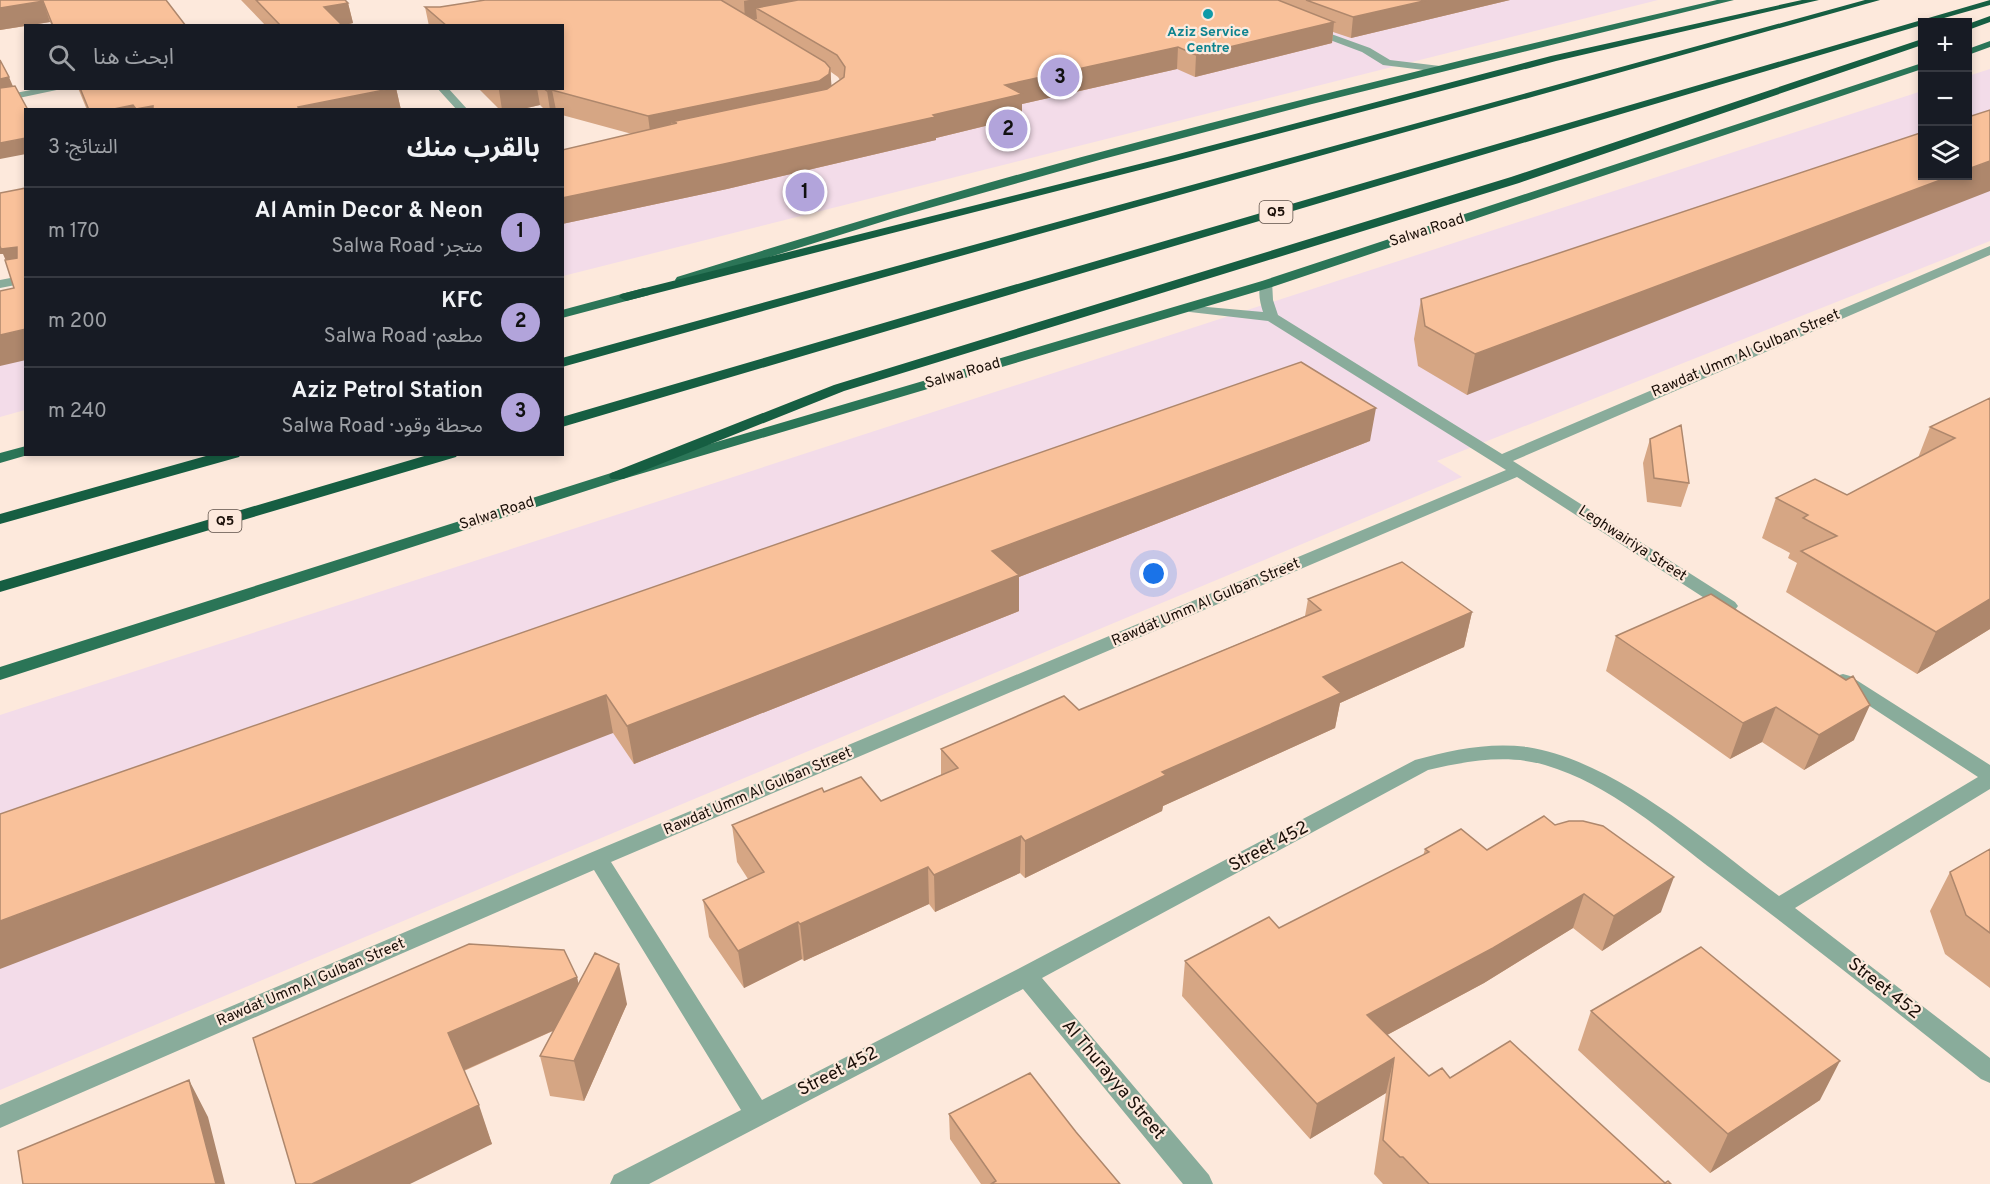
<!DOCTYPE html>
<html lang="ar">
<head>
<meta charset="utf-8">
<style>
  :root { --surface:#171b24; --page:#242831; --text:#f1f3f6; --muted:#9ea1a6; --line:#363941; --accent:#b2a4db }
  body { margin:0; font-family:Overpass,"Noto Sans Arabic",sans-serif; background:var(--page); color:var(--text); direction:rtl }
  .controls { position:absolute; right:18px; top:18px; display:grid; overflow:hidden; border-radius:0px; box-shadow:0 3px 9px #0003 }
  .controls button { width:54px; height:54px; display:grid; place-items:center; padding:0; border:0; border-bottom:2px solid var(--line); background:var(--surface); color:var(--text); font:30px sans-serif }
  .you { position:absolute; left:1154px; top:574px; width:21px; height:21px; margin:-15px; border:4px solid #fff; border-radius:50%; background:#1a73e8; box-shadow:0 0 0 9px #1a73e833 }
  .badge { display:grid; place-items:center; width:39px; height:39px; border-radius:50%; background:var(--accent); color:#111; font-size:20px; font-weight:700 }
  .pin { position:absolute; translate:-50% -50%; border:3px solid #fff; box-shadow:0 2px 6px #0006 }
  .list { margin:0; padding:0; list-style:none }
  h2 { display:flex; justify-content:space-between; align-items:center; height:78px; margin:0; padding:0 24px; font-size:26px }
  h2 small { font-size:20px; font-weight:400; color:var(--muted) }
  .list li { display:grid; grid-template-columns:39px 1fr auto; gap:18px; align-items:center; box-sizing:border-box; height:90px; padding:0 24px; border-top:2px solid var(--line) }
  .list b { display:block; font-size:22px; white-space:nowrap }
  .list p { margin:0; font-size:20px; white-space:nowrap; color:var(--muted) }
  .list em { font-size:20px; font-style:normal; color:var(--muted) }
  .icon { flex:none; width:33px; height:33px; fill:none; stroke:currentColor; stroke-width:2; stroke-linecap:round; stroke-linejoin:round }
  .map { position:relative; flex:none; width:1990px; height:1184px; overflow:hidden; direction:ltr }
  .search { position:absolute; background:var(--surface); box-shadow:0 3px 9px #0003; left:24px; top:24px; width:540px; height:66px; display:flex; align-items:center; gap:15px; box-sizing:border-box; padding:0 21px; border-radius:0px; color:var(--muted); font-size:22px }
  .panel { position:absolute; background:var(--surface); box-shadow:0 3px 9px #0003; left:24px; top:108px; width:540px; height:348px; border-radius:0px; direction:rtl }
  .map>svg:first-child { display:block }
</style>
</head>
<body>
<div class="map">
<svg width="1990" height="1184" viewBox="0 0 1990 1184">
  <rect width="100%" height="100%" fill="#fde9dc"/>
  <path fill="#f3dce9" d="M917,0H1658L563,276V169L836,109Z
    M1990,69V241L1437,461L1462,477L0,1090V715L1922,91V176H1968V76Z
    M25,286V410L0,417V292Z"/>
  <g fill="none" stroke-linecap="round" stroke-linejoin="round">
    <path fill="#89ac9b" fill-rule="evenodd" d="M1309,26L1370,48L1390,60L1440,66L1445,69L1440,72L1383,65L1362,52L1306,31L1304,29Z
      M41,88H66L0,102V96Z
      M437,88H448L468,110H457Z
      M1990,246V255L1513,461L1735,602L1738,606L1735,610H1723L1517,477L611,862L762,1100L1018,969L1415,760C1451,750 1489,742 1527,747C1614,760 1709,844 1779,896L1978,777L1836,684L1833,680L1836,676L1843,674L1850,676L1990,765V789L1795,908L1990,1058V1083L1981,1079C1894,1010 1806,940 1717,873C1664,833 1610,784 1545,765C1507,754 1466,761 1428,770L1042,978L1209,1175L1213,1184H1183L1023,989L649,1184H610L614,1175L741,1110L594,870L0,1128V1105L590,853L1506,470L1268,321L1190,312L1183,308L1185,305L1263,312C1260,302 1257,291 1262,281H1272L1273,300L1278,315L1502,454Z
      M26,275V283L0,288V280Z"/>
    <path fill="#2b7557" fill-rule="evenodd" d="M1717,0H1734L1312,104L1103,159L894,218L687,283H677L675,280L677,277C781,245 884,213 988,183C1229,115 1473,57 1717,0Z
      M1990,41V47L1968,55V49Z
      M1922,63V69L1272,287L623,479L0,680V667L611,473L1262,281Z
      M644,288L649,289L651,292L649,295L562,318V310Z
      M26,446V454H31L0,463V453Z"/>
    <path fill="#165e42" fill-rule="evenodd" d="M1802,0H1819L1556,61L1175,161L626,301L619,297L621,294L1167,157L1551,56Z
      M1865,0H1880L562,367V358Z
      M1990,0V5L1930,22H1922V25L562,427V417Z
      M1990,16V22L1968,30V24Z
      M1922,39V45L1519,183L844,391L623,479H611L609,476L611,473L834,385L1511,177Z
      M213,454H241L239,457L0,524V514Z
      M431,454H458L456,457L0,592V581Z"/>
  </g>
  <path fill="#d6a684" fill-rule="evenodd" d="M0,0L186,26H52L50,22L0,30Z
    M241,0H345L348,3L353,23L343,26H266Z
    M485,0H1510L1351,38L1333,32L1332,43L1195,77L1177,69L1022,104V117L936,138V140L727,189L562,224V150L632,134L562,115V110H545L540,105L518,110H500L478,88H562V26H429L425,7H440ZM831,72L838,77L840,80L831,86Z
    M78,88H396L401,110H87Z
    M1923,132L1467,395L1418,366L1414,339L1421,299Z
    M1990,398V629L1917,674L1786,592L1797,563L1788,558L1790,553L1762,538L1776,498L1847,495L1918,458L1930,427Z
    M1650,439L1689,483L1681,507L1647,502L1643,463Z
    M1370,441L1019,577V611L634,764L613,733L0,814Z
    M1308,599L1472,612L1464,647L1340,703L1335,728L1163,806L1162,811L1025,878L1020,873L935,912L929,904L804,961L802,959L744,988L709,937L703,900L748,879L737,862L732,825L824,792L881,801L941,775V749L1079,710L1305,616Z
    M1616,636L1854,740L1804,770L1762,742L1730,759L1606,671Z
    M1425,849L1487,850L1661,912L1602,951L1573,928L1484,983L1387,1035L1429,1076L1450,1078L1665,1183L1671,1184H1383L1374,1174L1386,1093L1310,1139L1182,996L1185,961L1279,928L1423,856Z
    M1990,849V988L1945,954L1930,911L1950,872Z
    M577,977L578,984L627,1004L584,1101L550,1096L540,1056L553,1031L464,1071L492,1144L296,1184Z
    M1591,1011L1820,1100L1710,1173L1578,1050Z
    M949,1114L1076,1132L1120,1184H981L950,1139Z"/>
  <path fill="#ae876c" d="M749,0H858L756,8L757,19L745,22L744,1Z
    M1428,0H1510L1351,38L1353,17Z
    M43,1L50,22L0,30V8Z
    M348,3L353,23L340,26L324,7Z
    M1334,22L1332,43L1195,77L1196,55Z
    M1178,47L1177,69L1022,104V117L936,138V140L727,189L562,224V198L1005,85Z
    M830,68L832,91L677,123L671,122L673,135L651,139L648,116Z
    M9,77L15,91L0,94V79Z
    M396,88L401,110H298V107Z
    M505,88H537L540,105L518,110H502L499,90Z
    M552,90L556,110H550L547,91Z
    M133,105L135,110H109Z
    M153,106L154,110L136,109Z
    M26,138V154L0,159V143Z
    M1990,161V191L1467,395L1475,354L1951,176H1968V169Z
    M0,242L17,247L26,268L12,275L3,254H0Z
    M26,329V360L0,366V335Z
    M1376,408L1370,441L1019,577V611L634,764L627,726L992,551Z
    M1990,599V629L1917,674L1936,632Z
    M1472,612L1464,647L1340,703L1335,728L1163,806L1162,811L1025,878V841L1162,772L1323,677Z
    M606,695L613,733L0,969V921Z
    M1870,705L1854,740L1804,770L1819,735Z
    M1776,707L1762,742L1730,759L1743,723Z
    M1021,836L1020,873L935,912L934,875Z
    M928,867L929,904L804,961L800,924Z
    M1674,877L1661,912L1602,951L1614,916Z
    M1584,894L1573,928L1484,983L1359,1050L1367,1015Z
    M798,922L802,959L744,988L738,951Z
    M619,964L627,1004L584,1101L574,1061Z
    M577,977L586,1016L460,1072L448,1033Z
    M1394,1058L1386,1093L1310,1139L1317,1104Z
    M1840,1061L1820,1100L1710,1173L1728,1134Z
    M189,1080L208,1117L225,1184H216Z
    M479,1105L492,1144L410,1184H312Z"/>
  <path fill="#f9c19a" stroke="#ae876c" stroke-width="1.5" d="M0,0H166L186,26H53L43,1L0,8Z
    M256,0H345L348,3L324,7L343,26H281Z
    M485,0H721L825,62L830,68L829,74L819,81L648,116L552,90L547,91L543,88H562V26H447L425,7H440Z
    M798,0H1278L1334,22L1196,55L1178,47L1005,85L1022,94L933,115L935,117L724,164L562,198V150L677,123L671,122L827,89L844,77L845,67L837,55L756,8Z
    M1306,0H1428L1353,17Z
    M0,60L9,77L0,79Z
    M15,86L28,110H26V138L0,143V88Z
    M80,88H394L298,107L300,110H153V106L136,109L133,105L109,110H89Z
    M1990,110V161L1968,169V117Z
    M1923,132V176H1951L1475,354L1425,326L1421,299Z
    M26,188V329L0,335V291L14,288L5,260L17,258V247L1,249L0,246V193Z
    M1301,362L1376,408L992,551L1019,575L627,726L606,695L0,921V814Z
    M1990,398V599L1936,632L1801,551L1837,536L1803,518L1808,515L1776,498L1815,479L1847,495L1955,438L1930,427Z
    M1681,425L1689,483L1654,478L1650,439Z
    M1402,562L1472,612L1323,677L1341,693L1162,772L1166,775L1025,841L1021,836L934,875L928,867L800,924L798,922L738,951L703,900L764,872L732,825L822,788L824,792L861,777L881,801L958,768L941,749L1064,696L1079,710L1321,610L1308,599Z
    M1711,594L1846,680L1853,676L1870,705L1819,735L1776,707L1743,723L1616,636Z
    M1544,816L1555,825L1569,821H1583L1603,826L1674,877L1614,916L1584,894L1493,948L1367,1015L1429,1076L1442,1068L1450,1078L1510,1041L1665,1183L1668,1181L1671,1184H1429L1403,1157H1400L1383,1140L1394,1058L1317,1104L1185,961L1269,917L1279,928L1429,852L1425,849L1461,829L1487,850Z
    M1990,849V933L1966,915L1950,872Z
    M469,944L564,950L577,977L448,1033L479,1105L312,1184H296L253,1038Z
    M1701,947L1840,1061L1728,1134L1591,1011Z
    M595,953L619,964L574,1061L540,1056Z
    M1030,1073L1076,1132L1120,1184H991L996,1181L949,1114Z
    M189,1080L216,1184H23L18,1151Z"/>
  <circle fill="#0f9aa8" stroke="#fde9dc" stroke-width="2" cx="1208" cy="14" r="6"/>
  <g text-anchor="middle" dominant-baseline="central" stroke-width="4.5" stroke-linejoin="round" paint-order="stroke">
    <g font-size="14" font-weight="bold" fill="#0d838f" stroke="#fde9dc">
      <text x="1208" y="32">Aziz Service<tspan x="1208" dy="16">Centre</tspan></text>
    </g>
    <g fill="#fde9dc" stroke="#5e5048" stroke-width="1.5">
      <rect x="1259.5" y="201" width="33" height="22" rx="4.5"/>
      <rect x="208.5" y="510" width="33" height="22" rx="4.5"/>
    </g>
    <g font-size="14" font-weight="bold" fill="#1a0f08">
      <text x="1276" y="212">Q5</text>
      <text x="225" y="521">Q5</text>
    </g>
    <g font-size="15" fill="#1a0f08" stroke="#fde9dc">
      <text transform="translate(1427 231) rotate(-18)">Salwa Road</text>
      <text transform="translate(1746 354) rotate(-23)">Rawdat Umm Al Gulban Street</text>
      <text transform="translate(963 374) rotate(-16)">Salwa Road</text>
      <text transform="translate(497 514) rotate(-18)">Salwa Road</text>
      <text transform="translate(1632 544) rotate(33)">Leghwairiya Street</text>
      <text transform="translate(1206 603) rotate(-23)">Rawdat Umm Al Gulban Street</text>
      <text transform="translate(758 792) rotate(-23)">Rawdat Umm Al Gulban Street</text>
      <text transform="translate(311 983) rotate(-23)">Rawdat Umm Al Gulban Street</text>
    </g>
    <g font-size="18" fill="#1a0f08" stroke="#fde9dc">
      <text transform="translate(1269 847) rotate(-28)">Street 452</text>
      <text transform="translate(1884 989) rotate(38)">Street 452</text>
      <text transform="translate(838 1072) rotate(-27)">Street 452</text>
      <text transform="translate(1113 1080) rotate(50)">Al Thurayya Street</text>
    </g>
  </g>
</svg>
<div class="controls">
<button>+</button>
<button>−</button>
<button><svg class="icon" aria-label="layers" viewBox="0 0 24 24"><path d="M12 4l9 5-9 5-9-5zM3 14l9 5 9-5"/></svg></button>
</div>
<div class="you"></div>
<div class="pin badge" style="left:805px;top:192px">1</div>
<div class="pin badge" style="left:1008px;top:129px">2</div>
<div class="pin badge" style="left:1060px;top:77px">3</div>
<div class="search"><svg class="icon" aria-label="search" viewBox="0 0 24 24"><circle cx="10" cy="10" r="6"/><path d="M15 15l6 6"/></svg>ابحث هنا</div>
<section class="panel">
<h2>بالقرب منك<small>النتائج: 3</small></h2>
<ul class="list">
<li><span class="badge">1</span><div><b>Al Amin Decor &amp; Neon</b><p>متجر · Salwa Road</p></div><em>170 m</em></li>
<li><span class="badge">2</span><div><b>KFC</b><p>مطعم · Salwa Road</p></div><em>200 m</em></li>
<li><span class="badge">3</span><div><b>Aziz Petrol Station</b><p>محطة وقود · Salwa Road</p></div><em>240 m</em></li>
</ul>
</section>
</div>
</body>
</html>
